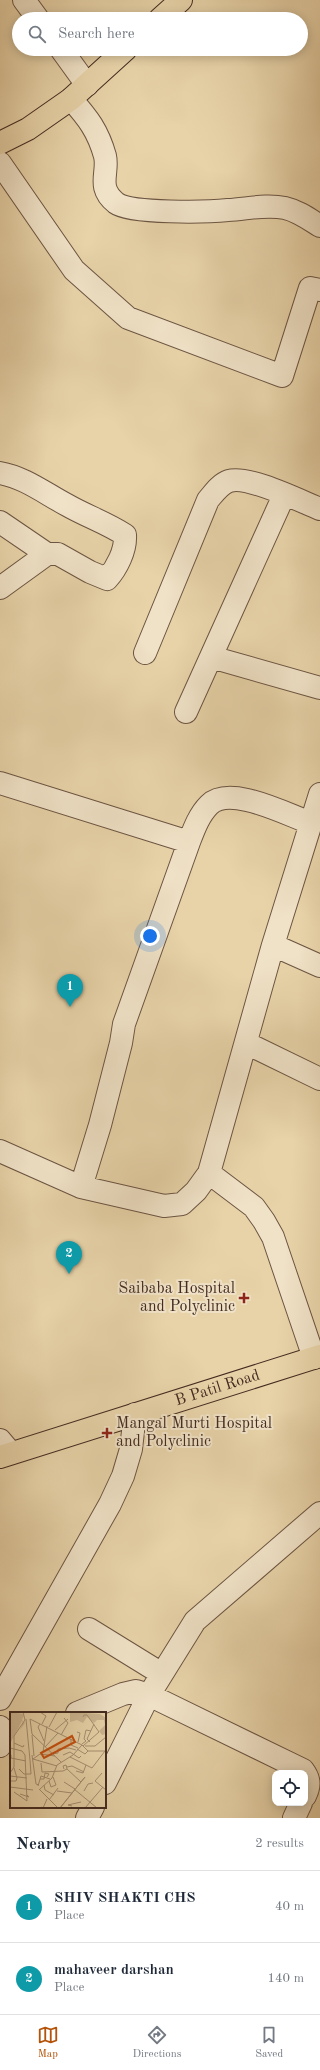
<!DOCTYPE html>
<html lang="en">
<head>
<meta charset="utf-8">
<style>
  :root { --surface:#fff; --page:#f2f2f3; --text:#1f2937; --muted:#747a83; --line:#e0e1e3; --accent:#b45309 }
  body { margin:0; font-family:"Old Standard TT",serif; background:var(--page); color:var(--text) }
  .controls { position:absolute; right:12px; bottom:12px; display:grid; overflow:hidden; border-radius:8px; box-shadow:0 2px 10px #0003 }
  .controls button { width:36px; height:36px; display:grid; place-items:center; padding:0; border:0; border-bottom:1px solid var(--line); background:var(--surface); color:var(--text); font:20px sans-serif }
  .you { position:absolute; left:150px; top:936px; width:14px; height:14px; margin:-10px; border:3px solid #fff; border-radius:50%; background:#1a73e8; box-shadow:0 0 0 6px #1a73e833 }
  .badge { display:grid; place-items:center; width:26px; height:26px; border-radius:50%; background:var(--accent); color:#fff; font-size:13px; font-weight:700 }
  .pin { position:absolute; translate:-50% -33px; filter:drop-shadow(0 1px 2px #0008) }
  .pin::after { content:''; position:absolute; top:21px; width:14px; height:12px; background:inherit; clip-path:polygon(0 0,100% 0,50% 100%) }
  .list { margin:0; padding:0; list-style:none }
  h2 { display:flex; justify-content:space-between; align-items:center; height:52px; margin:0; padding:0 16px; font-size:17px }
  h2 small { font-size:13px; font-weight:400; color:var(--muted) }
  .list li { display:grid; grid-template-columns:26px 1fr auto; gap:12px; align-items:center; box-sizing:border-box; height:72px; padding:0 16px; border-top:1px solid var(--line) }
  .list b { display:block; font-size:15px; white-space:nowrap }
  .list p { margin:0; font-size:13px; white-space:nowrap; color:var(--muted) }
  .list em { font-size:13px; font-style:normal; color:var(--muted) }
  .icon { flex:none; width:22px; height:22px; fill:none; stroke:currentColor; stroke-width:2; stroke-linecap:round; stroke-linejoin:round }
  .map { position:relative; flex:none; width:320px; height:1818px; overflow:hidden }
  .search { position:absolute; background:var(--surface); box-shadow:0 2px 10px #0003; left:12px; right:12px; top:12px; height:44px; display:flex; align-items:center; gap:10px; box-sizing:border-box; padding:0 14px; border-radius:22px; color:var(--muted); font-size:15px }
  .sheet { height:196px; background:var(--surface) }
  nav { display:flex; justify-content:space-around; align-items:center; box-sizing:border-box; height:56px; border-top:1px solid var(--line); background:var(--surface); font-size:11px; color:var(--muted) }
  nav a { display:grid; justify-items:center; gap:2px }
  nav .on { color:var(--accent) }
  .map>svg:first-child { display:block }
</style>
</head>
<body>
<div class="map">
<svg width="320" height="1818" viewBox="0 0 320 1818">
  <rect width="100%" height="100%" fill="#e8d3a9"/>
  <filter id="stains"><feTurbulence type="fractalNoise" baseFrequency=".005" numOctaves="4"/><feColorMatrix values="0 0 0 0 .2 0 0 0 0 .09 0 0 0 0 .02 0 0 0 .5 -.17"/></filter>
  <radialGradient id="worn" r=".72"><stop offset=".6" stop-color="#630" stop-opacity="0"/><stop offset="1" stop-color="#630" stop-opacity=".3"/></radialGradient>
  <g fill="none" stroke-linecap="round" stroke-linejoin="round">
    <g stroke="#6c5543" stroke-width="24">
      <path id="minor" d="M24,0L38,19
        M61,49L87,85
        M71,99C88,118 98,131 105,156C109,173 96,187 116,203C131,214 208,212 228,210C247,209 266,204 285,208C298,211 309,219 320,226
        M0,163L74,270L128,318L282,376L310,288L320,290
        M0,473C24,477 46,494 67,505C86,516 107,523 125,535C126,550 117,568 107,579L90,572L58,554H47L0,522
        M0,588L47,554
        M145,653L208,500C214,493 220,484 229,481C248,475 300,501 320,509
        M211,657L320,688
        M186,712L284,495
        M0,783L189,842
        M320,794L273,945L320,966
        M246,1043L320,1079
        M0,1151L81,1187L164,1206L182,1204L196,1191L209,1173L254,1207L264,1221L273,1237L314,1358
        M209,1173L273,945
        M81,1187L100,1125L121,1043L124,1024L189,842C194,829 199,815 209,805C230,784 287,815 311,823
        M0,1440L11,1453
        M89,1629L162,1674
        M0,1699L110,1504L123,1476L131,1449L135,1414
        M77,1713L123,1694L136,1691L149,1695L303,1770C310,1779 310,1786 305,1796
        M0,1727L6,1734L0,1746
        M105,1783L149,1695L195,1621L320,1513
        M87,1818L93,1807
        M294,1818L301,1803"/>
    </g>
    <g stroke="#432b21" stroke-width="24">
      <g id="major">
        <path d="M160,19L181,0"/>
        <path d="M0,143L28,129L71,99L126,49"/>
        <path id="s1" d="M0,1457L320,1356"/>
      </g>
    </g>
    <use href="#minor" stroke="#f0e2c7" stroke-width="22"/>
    <use href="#major" stroke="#e8d3a9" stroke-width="22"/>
  </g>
  <g fill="#8f2418" stroke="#f0e2c7" stroke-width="1.5">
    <path d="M242 1292h4v4h4v4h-4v4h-4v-4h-4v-4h4z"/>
    <path d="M105 1427h4v4h4v4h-4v4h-4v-4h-4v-4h4z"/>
  </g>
  <g text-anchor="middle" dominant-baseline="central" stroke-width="4" stroke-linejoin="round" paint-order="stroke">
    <g font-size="16" fill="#432b21" stroke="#f0e2c7" text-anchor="end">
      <text x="235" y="1289">Saibaba Hospital<tspan x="235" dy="18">and Polyclinic</tspan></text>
      <text x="116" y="1424" text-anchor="start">Mangal Murti Hospital<tspan x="116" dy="18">and Polyclinic</tspan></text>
    </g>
    <g font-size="16" fill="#432b21" stroke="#f0e2c7">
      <text stroke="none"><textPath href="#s1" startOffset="228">B Patil Road</textPath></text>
    </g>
  </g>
  <g transform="translate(10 1712)">
    <rect width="96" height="96" fill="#e8d3a9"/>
    <path d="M0,0L14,2L12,8L15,11L10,18L13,10L12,9L1,30ZM60,0L90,2L96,6V22L92,23L89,19L95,13L94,8H87L84,11L77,5L73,11L67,8L60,10Z" fill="#ccb692"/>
    <path fill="none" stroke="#a69073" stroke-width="1" d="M30,0L36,4L32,12M73,5L74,3H77L89,20L73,34M16,7L20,48M30,12L28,15L34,29M39,15L47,0M45,18L58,7M67,20L70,21L68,30M22,23L24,44M51,23L58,11L54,6M61,27V33L68,36M80,30L77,27L84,12M4,31L13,35L14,33M72,32L76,29L74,27L76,18L81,19M72,33L78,39H95L82,56M75,34H85L96,25M35,35L48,21M0,36L12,39L15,43L17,89M67,37L75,42L78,39M33,40L37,14M43,42L48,41V37L59,36L66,38M1,43V46L16,49M22,43L26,72L29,73M53,43L60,40L69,46L71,44M45,44L30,42L23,47L47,54M60,45L82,56M31,51L32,60L53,59L57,57L56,53L53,54L54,57M57,55L62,54L74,60M9,57L14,62H21L20,48M57,57L71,70M66,59L73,61L76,53M0,61L4,55V24L15,8L13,0M92,61L85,69L96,78M0,64L17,66M30,67H34L35,61L39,62L37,65M0,69V75L23,78M0,69H6L7,66L4,56M39,69L41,75L46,73L43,65M54,70L65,77M34,73L35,78L44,83M28,74L31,64L40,67M64,77L87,96M29,78L42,66L47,53L63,43L72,33L20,7L22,22L51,50M30,78L47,95M47,79L62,81M74,79L78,72L83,71M4,80L17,89M10,82L19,85L17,83M39,88L48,76M62,94L58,93L71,90M31,95L33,96L37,87M50,96L75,65L50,96M75,96L93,75"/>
    <path fill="#c75010" fill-opacity="0.15" stroke="#c75010" stroke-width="2" d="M62,24L65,30L34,46L31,41Z"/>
    <rect width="96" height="96" fill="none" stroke="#432b21" stroke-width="2"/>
  </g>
  <rect width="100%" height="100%" filter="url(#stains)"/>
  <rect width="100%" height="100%" fill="url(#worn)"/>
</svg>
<div class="controls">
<button><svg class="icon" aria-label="locate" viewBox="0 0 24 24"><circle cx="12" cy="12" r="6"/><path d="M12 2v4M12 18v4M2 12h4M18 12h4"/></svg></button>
</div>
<div class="you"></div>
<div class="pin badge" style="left:70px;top:1007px;background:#0f9aa8">1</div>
<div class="pin badge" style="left:69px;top:1274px;background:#0f9aa8">2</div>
<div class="search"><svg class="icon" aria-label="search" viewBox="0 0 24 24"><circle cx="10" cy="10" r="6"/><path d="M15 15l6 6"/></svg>Search here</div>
</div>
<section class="sheet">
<h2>Nearby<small>2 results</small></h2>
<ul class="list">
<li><span class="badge" style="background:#0f9aa8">1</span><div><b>SHIV SHAKTI CHS</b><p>Place</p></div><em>40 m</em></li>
<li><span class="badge" style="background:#0f9aa8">2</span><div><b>mahaveer darshan</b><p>Place</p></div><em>140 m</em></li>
</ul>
</section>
<nav>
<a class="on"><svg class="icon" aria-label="map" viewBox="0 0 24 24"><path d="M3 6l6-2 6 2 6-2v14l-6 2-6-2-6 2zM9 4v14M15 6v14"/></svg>Map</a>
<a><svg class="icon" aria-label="directions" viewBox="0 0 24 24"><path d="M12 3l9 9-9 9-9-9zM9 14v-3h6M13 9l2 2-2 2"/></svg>Directions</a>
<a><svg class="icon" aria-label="saved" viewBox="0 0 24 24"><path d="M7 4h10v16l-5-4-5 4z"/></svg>Saved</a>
</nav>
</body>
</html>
